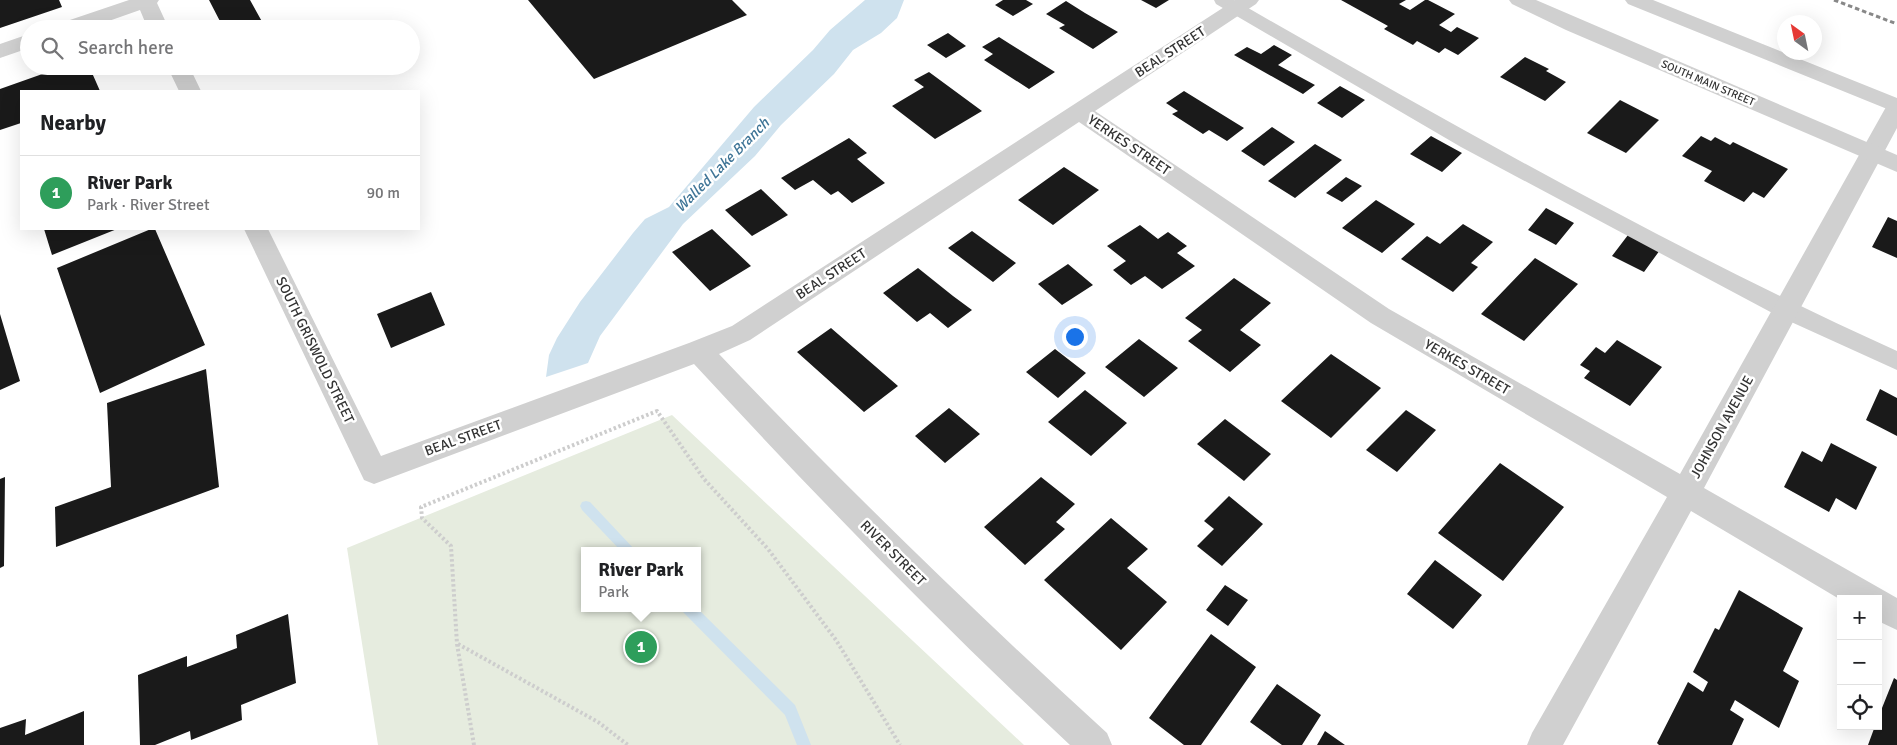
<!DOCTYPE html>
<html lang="en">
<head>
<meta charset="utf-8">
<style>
  :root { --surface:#fff; --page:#f6f6f6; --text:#202124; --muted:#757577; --line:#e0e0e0; --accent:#1a73e8 }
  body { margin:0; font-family:Signika,sans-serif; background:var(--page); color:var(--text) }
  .controls { position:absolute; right:15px; bottom:15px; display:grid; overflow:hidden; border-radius:0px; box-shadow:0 5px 20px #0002 }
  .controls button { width:45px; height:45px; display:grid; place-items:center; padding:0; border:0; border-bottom:1px solid var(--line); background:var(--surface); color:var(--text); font:25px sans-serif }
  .compass { position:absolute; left:1777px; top:15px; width:45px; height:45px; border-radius:50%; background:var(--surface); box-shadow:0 5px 20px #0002; rotate:327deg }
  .you { position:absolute; left:1074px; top:336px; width:18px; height:18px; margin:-12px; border:4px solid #fff; border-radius:50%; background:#1a73e8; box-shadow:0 0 0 8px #1a73e833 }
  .badge { display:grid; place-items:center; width:32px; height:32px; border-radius:50%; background:var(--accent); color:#fff; font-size:16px; font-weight:700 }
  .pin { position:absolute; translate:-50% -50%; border:2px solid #fff; box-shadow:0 1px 5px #0006 }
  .popup { position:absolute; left:581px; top:547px; width:120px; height:65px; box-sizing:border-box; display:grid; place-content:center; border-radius:0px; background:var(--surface); filter:drop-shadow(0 1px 4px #0005); font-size:16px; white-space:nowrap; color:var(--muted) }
  .popup b { font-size:19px; color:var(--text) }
  .popup::after { content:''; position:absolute; left:50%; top:100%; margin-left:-10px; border:10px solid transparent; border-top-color:var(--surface) }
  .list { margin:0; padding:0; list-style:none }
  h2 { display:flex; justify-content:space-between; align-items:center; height:65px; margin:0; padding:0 20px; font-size:21px }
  h2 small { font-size:16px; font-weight:400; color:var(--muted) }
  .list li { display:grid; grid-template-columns:32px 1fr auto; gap:15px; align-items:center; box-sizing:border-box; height:75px; padding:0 20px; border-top:1px solid var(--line) }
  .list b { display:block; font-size:19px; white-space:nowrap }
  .list p { margin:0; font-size:16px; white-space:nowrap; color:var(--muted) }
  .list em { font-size:16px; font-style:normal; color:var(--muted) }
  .icon { flex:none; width:28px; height:28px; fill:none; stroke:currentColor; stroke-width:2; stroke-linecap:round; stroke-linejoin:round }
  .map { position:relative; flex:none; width:1897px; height:745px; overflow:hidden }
  .search { position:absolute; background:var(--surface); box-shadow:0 5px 20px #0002; left:20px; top:20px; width:400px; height:55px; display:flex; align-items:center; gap:12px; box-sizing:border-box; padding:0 18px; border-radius:28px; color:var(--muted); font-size:19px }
  .panel { position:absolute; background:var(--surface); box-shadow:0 5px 20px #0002; left:20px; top:90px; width:400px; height:140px; border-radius:0px }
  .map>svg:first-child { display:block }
</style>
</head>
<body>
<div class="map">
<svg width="1897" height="745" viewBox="0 0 1897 745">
  <rect width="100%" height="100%" fill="#fff"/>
  <path fill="#e6ecdf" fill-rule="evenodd" d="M672,415L1024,745H378L347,548ZM585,551H697V608H585Z"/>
  <path fill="#cfe2ee" d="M865,0H904L897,18L881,33L853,50L834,74L781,125L755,156L683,224L600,336L588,363L546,377L549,355L557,338L580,302L633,233L645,219L669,207L754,107L813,50L830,30Z"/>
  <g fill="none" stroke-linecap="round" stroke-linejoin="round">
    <path fill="#cfe2ee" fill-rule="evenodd" d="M586,501L590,502L636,551H621L582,510L580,506L582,502Z
      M682,608H697L795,705L811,745H797L785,715L683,612Z"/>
  </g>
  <path fill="#1a1a1a" d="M0,0H59L62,7L0,28Z
    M209,0H250L265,27L224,29Z
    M528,0H732L747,15L594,79Z
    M1003,0H1026L1033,4L1013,16L995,5Z
    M1141,0H1169L1156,8Z
    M1341,0H1406L1399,4L1410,10L1425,0H1428L1455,14L1439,25L1451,32L1457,27L1479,38L1458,55L1445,48L1439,53L1417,41L1413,45L1384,29L1388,26Z
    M1066,1L1085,13L1118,32L1093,49L1059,28L1065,25L1046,14Z
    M948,33L966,46L946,58L927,45Z
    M999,37L1010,44L1055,72L1029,89L984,60L993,54L982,47Z
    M1274,45L1292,55L1278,65L1315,85L1303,94L1234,55L1247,47L1261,54Z
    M1525,57L1549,69L1546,71L1566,82L1545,101L1500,77Z
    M65,66H89L100,91H21V123L0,130V89Z
    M929,72L982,111L935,139L892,106L924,87L914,80Z
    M1340,86L1365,100L1342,118L1317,103Z
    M1184,91L1244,128L1227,141L1209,130L1203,134L1172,114L1178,111L1166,103Z
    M1620,100L1659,120L1626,153L1587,133Z
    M1272,127L1295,142L1264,166L1241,151Z
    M1431,136L1462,153L1442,172L1410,154Z
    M1701,136L1711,141L1715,137L1730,145L1733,142L1788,169L1764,198L1753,192L1744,202L1704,181L1712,171L1682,156Z
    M849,138L867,153L857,159L885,183L852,203L838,191L831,195L813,180L795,190L781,178Z
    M1315,144L1342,160L1295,198L1268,181Z
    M1064,167L1099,190L1053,225L1018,200Z
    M1346,177L1362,186L1342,202L1326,193Z
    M761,189L788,215L752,236L725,210Z
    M1376,200L1415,224L1382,253L1342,228Z
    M1546,208L1574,223L1556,245L1528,230Z
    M1888,217L1897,221V258L1872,247Z
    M1463,224L1493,242L1471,263L1478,267L1453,292L1401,259L1427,236L1440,244Z
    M1140,225L1158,239L1168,232L1187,246L1177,253L1195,266L1162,289L1145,276L1131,285L1113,270L1126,261L1107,246Z
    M44,229H117L52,255Z
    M151,229H155L205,345L100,393L57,268Z
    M712,229L751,266L710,291L672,252Z
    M972,231L1016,263L993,282L948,248Z
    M1628,235L1660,250L1644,272L1612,256Z
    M1535,258L1578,284L1524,341L1481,314Z
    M1068,264L1093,285L1062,305L1038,284Z
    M918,268L953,296L972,310L948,328L930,313L917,322L883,293Z
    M1234,278L1271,303L1240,330L1261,345L1230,372L1188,341L1202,330L1185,318Z
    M431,292L445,325L391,348L377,314Z
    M0,314L20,381L0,390Z
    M831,328L898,386L864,412L797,352Z
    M1139,339L1178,368L1144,397L1105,367Z
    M1617,340L1662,367L1630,406L1584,378L1590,371L1580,365L1596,347L1605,353Z
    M1055,349L1086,373L1058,398L1026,372Z
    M1331,354L1381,388L1331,438L1281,401Z
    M206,369L219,487L56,547L55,507L111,487L107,403Z
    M1880,389L1897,398V436L1866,420Z
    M1085,390L1127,423L1091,456L1048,422Z
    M949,408L980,434L945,463L915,436Z
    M1406,410L1436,430L1397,472L1366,450Z
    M1225,419L1271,454L1244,481L1197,444Z
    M1831,443L1877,467L1856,510L1836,498L1829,512L1784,487L1802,451L1822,462Z
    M1500,463L1564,507L1503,581L1438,533Z
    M5,477L4,566L0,568V479Z
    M1041,477L1075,504L1056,522L1065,529L1025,565L984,527Z
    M1229,496L1263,524L1222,566L1197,546L1214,529L1204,521Z
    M1111,518L1148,549L1127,568L1167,602L1121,650L1044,580Z
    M1435,560L1482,595L1453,629L1407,594Z
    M1225,585L1248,600L1228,626L1206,610Z
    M1739,590L1803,628L1783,671L1799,681L1779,728L1735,700L1730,710L1744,719L1732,745H1659L1657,743L1688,682L1703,692L1708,682L1693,672L1715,628L1719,630Z
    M288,614L296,683L241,705L242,720L191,740L190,731L155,745H140L138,675L187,656V667L237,648L236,635Z
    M1211,634L1256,667L1201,745H1184L1149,718Z
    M1894,678L1897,680V745H1868L1875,726H1878V718Z
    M1277,684L1321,715L1302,745H1282L1250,722Z
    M84,711V745H0V728L26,719L25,735Z
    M1325,731L1345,745H1317Z"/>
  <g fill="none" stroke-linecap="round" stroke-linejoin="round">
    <path stroke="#cdcdcd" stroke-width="4" stroke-dasharray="2.5 2.5" stroke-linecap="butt" d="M458,644L598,722L628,745
      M474,745L457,644L451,546L422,518L421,507L657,411L704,479L768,549L836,640L900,745"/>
    <path fill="#d0d0d0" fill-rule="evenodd" d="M1214,0H1234C1451,124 1669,248 1897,351V370L1778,316L1461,147L1216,4Z"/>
    <path fill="#d0d0d0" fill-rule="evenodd" d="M129,0H159L157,3L169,29H148L140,10L86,29H55L58,24Z
      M1235,0H1259L1256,4L1095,111L1389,309L1680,474L1886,107L1889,102L1897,100V128L1704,488L1897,598V630L1878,621V599L1841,600L1691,511L1563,745H1527L1532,733L1667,497L1371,323L1079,122L750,340L719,354C844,485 973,611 1107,733L1112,745H1070C939,623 815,495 694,364L374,484L364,480L244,229H268L381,456L689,343L732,326Z
      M29,34V48L0,58V44Z
      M167,66H189L201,91H179Z"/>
    <path fill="#d0d0d0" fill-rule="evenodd" d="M1509,0H1536L1897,155V172L1566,30L1512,4Z
      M1625,0H1653L1897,98V113L1628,4Z"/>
    <path stroke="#888" stroke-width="3" stroke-dasharray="4.5 3" stroke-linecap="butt" d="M1834,0L1897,24"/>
  </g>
  <g text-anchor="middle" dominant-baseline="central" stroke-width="5" stroke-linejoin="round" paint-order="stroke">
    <g font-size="11" fill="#333" stroke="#fff">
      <text transform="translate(1708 83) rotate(23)">SOUTH MAIN STREET</text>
    </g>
    <g font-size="14" fill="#333" stroke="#fff">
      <text transform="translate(1170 52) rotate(-33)">BEAL STREET</text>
      <text transform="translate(1129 145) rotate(34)">YERKES STREET</text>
      <text transform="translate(831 274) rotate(-33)">BEAL STREET</text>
      <text transform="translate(315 350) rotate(64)">SOUTH GRISWOLD STREET</text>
      <text transform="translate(1467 367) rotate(30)">YERKES STREET</text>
      <text transform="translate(1722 427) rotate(-61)">JOHNSON AVENUE</text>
      <text transform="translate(463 438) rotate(-20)">BEAL STREET</text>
      <text transform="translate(893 553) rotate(45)">RIVER STREET</text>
    </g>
    <g font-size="15" font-style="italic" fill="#3f7597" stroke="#fff">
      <text transform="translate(722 165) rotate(-45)">Walled Lake Branch</text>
    </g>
  </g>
</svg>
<div class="controls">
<button>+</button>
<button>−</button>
<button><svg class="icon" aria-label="locate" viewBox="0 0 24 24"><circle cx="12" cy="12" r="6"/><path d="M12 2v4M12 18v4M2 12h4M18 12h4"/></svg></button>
</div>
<svg class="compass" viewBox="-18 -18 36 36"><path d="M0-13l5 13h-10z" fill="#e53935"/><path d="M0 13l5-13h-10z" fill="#757577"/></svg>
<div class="you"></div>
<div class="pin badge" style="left:641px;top:647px;background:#2e9e5b">1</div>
<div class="popup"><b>River Park</b>Park</div>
<div class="search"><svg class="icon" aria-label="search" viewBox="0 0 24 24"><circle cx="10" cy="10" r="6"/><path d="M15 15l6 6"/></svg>Search here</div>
<section class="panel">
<h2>Nearby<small></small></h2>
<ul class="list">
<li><span class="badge" style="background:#2e9e5b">1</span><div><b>River Park</b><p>Park · River Street</p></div><em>90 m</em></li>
</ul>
</section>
</div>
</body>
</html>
